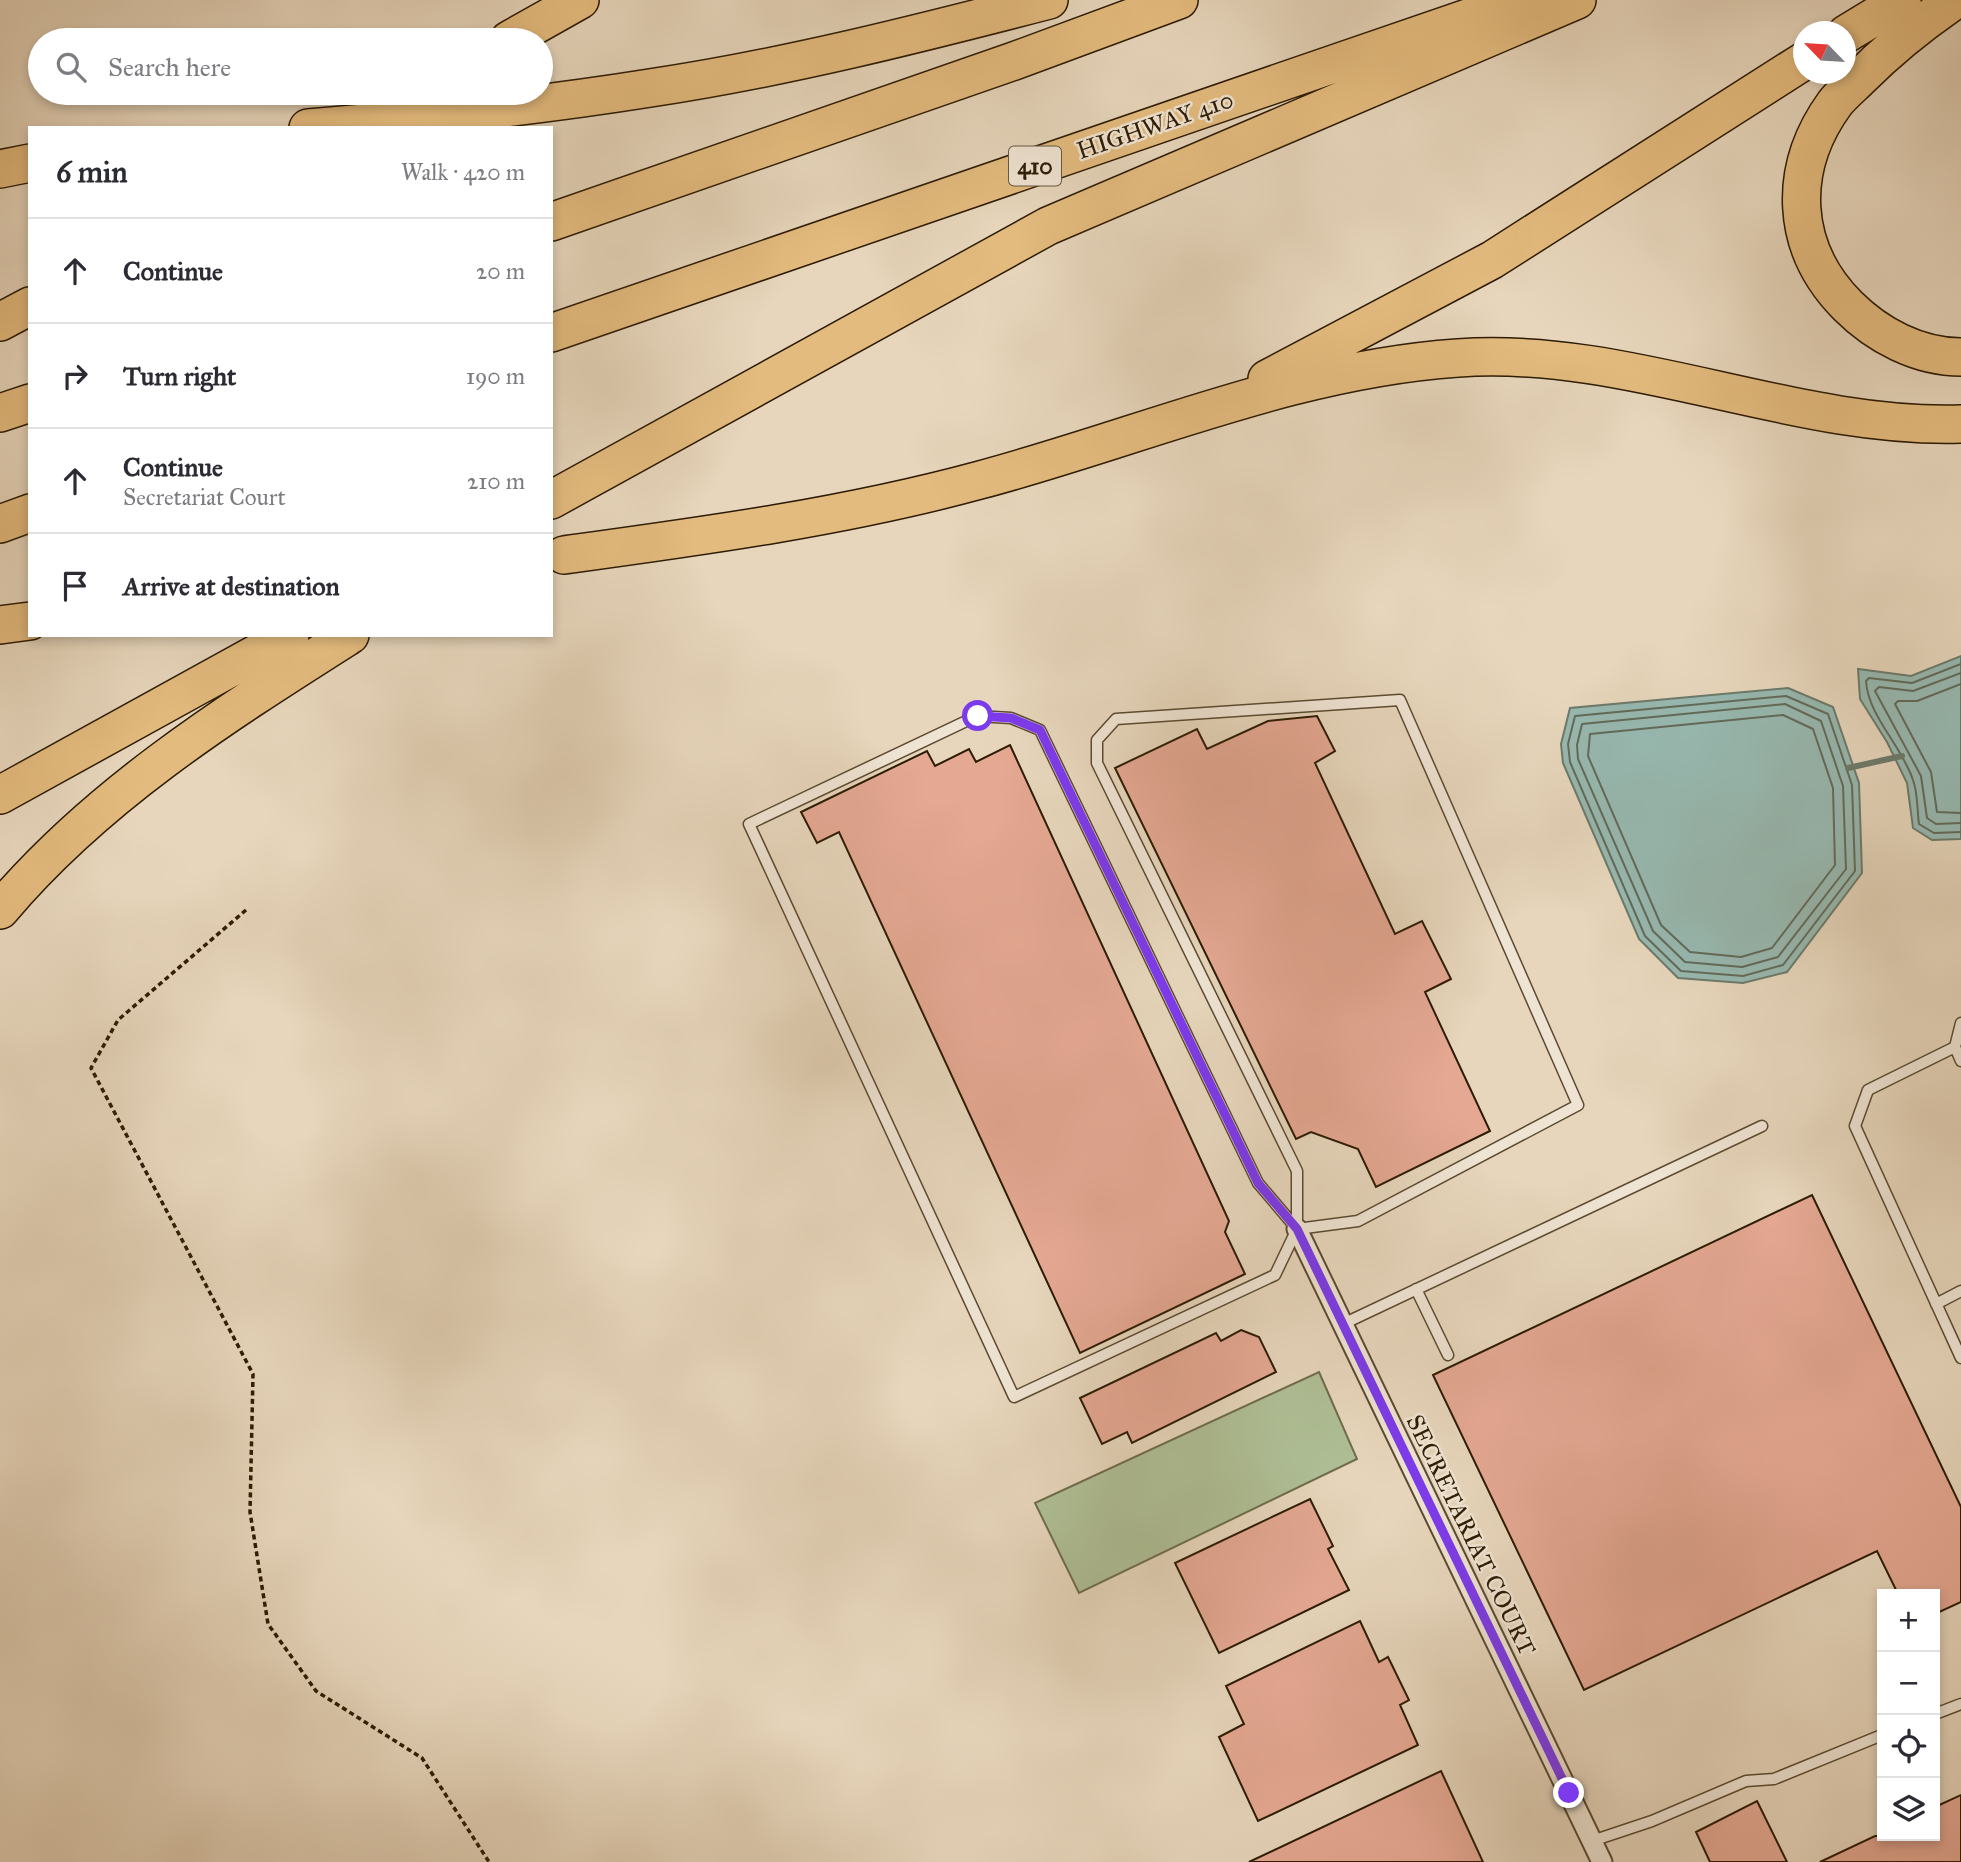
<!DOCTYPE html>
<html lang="en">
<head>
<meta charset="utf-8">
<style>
  :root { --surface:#fff; --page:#f7f7f7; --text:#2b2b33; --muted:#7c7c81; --line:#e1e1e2 }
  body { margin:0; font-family:"IM FELL Great Primer",serif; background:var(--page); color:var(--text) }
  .controls { position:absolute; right:21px; bottom:21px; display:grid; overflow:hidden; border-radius:0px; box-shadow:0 4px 10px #0003 }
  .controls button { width:63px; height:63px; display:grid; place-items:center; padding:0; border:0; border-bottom:2px solid var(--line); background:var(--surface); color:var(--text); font:35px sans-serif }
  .compass { position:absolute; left:1793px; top:21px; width:63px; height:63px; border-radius:50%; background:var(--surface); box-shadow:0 4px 10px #0003; rotate:295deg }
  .stop { position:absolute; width:21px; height:21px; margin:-16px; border:5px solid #7c3aed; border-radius:50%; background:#fff }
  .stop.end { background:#7c3aed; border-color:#fff; box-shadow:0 2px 7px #0008 }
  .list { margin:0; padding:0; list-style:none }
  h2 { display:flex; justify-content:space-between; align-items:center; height:91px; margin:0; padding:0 28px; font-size:30px }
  h2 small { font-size:23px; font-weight:400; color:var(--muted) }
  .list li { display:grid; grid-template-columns:46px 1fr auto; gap:21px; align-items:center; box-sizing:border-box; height:105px; padding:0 28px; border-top:2px solid var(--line) }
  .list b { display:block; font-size:26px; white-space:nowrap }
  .list p { margin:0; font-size:23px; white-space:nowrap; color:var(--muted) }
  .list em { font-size:23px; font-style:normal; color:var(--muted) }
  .icon { flex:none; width:38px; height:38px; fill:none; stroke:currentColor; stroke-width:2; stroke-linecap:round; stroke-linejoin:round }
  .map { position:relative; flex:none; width:1961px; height:1862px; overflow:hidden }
  .search { position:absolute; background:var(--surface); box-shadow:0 4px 10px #0003; left:28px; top:28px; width:525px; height:77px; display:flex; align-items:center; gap:18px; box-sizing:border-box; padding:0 24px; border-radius:38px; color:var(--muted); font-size:26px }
  .panel { position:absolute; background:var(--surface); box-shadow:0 4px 10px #0003; left:28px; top:126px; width:525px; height:511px; border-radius:0px }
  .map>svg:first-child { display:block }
</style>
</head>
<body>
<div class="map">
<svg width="1961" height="1862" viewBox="0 0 1961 1862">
  <rect width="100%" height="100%" fill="#e7d6bc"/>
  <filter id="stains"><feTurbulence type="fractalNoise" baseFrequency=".00286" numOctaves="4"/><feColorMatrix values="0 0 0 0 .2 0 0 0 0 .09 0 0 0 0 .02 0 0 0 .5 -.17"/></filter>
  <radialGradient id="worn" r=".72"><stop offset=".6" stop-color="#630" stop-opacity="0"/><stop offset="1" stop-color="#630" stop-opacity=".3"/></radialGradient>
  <path fill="#afbf96" stroke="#6e6d4c" stroke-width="2" d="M1319,1372L1357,1459L1079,1593L1035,1503Z"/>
  <path fill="#97b9b1" stroke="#6c7a6b" stroke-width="2" d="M1961,656V839L1932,840L1913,828L1907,783L1887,742L1860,699L1858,669L1911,676Z
    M1788,688L1833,707L1859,783L1862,873L1787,972L1743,983L1678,978L1639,939L1563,763L1561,744L1570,708Z"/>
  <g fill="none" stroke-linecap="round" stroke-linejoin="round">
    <path stroke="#626a5a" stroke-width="2" d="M1961,664L1912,683L1869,678L1866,681C1868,716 1902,746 1913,780C1918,793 1917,810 1919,824L1934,833L1961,832
      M1961,673L1913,691L1879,687L1875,691L1921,776L1927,818L1936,824L1961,823
      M1961,684L1917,701H1898L1895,704L1931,772L1937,812L1961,813
      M1786,696L1828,714L1852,785L1855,871L1783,965L1743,976L1681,971L1645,936L1570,762L1568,744L1575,716Z
      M1785,704L1821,721L1843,786L1846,869L1778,957L1742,967L1685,962L1653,931L1578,759L1577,745L1582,724Z
      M1783,715L1813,729L1833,788L1835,865L1772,948L1741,957L1690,952L1661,925L1588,756L1590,734Z"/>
    <path stroke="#6c7a6b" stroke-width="6" d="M1848,768L1902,756"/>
  </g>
  <path fill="#e5a893" stroke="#2c1b03" stroke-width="2" d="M1317,716L1335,751L1315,763L1395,934L1422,921L1451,979L1425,992L1490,1131L1376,1187L1358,1149L1311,1132L1296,1139L1115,768L1197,729L1207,749L1268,721Z
    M1010,745L1229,1221L1225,1232L1245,1274L1080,1353L839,832L817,843L801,812L927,751L935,766L969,749L976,762Z
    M1812,1195L1961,1507V1602L1935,1614V1594H1898L1877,1551L1584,1690L1433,1375Z
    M1241,1330L1259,1337L1276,1372L1132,1443L1127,1432L1102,1444L1080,1398L1216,1333L1221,1341Z
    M1310,1499L1333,1546L1328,1549L1349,1590L1219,1653L1175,1563Z
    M1360,1621L1379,1662L1388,1657L1409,1700L1400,1705L1418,1745L1258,1821L1219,1737L1244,1724L1226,1686Z
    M1441,1771L1483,1862H1249Z
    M1961,1795V1862H1820L1875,1836H1935V1807Z
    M1757,1801L1787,1862H1710L1696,1832Z"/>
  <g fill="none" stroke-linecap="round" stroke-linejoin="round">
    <path stroke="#c2b197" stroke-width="37" stroke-dasharray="37 18" stroke-linecap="butt" d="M362,126L418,93"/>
    <g stroke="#5b4a31" stroke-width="13">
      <path id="service" d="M1955,1047L1961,1023
        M1961,1061L1955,1047L1868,1090L1855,1126L1961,1358
        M1297,1229L1358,1221L1578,1105L1400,700L1116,719L1097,740V763L1297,1171V1229L1275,1275L1014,1397L749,824L977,716L1011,718L1040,730L1258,1183L1297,1229
        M1416,1289L1448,1355
        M1936,1304L1961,1291
        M1343,1324L1762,1126
        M1935,1714L1961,1704
        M1592,1841L1652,1821L1746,1781L1774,1779L1882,1735"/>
    </g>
    <g stroke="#5b4a31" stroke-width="23">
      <path id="minor" d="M1297,1229L1602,1862"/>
    </g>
    <g stroke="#2c1b03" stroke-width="40">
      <path id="motorway" d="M1955,0C1920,24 1891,47 1861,77C1852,86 1842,94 1835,103C1787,169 1790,248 1848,306C1877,335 1918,357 1961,357
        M1846,34L1902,0
        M509,40L580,0
        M308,128C423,118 537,106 650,88C784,68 918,34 1049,0
        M0,169L30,163
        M551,222L1014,61L1179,0
        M0,322L30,306
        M551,333L1520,0
        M1267,379L1492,260L1804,61
        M0,413L30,403
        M551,500L1048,226L1577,0
        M0,524L30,513
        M564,555C703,536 844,517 980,480C1138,438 1293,369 1458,358C1629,346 1791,429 1961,424
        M0,625L30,621
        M0,795L290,635
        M0,910C97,795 224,715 350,635"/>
    </g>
    <path stroke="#2c1b03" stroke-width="3.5" stroke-dasharray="5 3.5" stroke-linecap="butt" d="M246,910L118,1020L91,1068L253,1374L250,1512L268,1624L316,1691L422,1758L489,1862"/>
    <use href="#service" stroke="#efe4d3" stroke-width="10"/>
    <use href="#minor" stroke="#efe4d3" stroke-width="19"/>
    <use href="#motorway" stroke="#e4bb7e" stroke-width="37"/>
  </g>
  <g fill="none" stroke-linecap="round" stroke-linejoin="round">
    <path stroke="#7c3aed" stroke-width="9" d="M978,716L1011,718L1040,730L1258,1183L1297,1229L1569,1793"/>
  </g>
  <g text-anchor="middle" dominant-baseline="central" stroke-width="5" stroke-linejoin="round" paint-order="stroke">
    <rect fill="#efe4d3" stroke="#665741" stroke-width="2" x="1009" y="146.5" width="52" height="39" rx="5"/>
    <g font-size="23" font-weight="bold" fill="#2c1b03">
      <text x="1035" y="166">410</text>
    </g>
    <g font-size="24" fill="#2c1b03" stroke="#efe4d3">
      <text transform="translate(1155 125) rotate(-19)">HIGHWAY 410</text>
      <text transform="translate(1471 1535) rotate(64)">SECRETARIAT COURT</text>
    </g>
  </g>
  <rect width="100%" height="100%" filter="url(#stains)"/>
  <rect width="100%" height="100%" fill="url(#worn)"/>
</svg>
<div class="controls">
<button>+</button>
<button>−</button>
<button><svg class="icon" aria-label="locate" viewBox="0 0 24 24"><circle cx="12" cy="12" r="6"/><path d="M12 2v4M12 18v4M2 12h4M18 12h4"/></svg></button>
<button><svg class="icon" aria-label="layers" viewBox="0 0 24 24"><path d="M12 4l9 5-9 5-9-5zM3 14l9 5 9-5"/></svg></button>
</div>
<svg class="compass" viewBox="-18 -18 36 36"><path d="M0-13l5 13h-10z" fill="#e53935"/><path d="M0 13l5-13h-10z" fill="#7c7c81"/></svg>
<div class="stop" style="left:978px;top:716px"></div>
<div class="stop end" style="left:1569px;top:1793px"></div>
<div class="search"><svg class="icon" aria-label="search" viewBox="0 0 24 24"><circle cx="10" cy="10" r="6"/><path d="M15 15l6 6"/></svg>Search here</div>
<section class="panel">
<h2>6 min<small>Walk · 420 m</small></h2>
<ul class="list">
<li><svg class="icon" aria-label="ahead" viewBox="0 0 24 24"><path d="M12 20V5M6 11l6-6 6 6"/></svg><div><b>Continue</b></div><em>20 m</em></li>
<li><svg class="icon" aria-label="right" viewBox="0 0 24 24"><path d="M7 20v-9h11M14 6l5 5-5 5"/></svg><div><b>Turn right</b></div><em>190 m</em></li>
<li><svg class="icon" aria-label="ahead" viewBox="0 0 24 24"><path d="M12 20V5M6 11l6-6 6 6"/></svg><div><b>Continue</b><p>Secretariat Court</p></div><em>210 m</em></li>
<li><svg class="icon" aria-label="arrive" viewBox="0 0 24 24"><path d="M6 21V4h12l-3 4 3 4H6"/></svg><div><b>Arrive at destination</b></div></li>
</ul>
</section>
</div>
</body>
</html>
